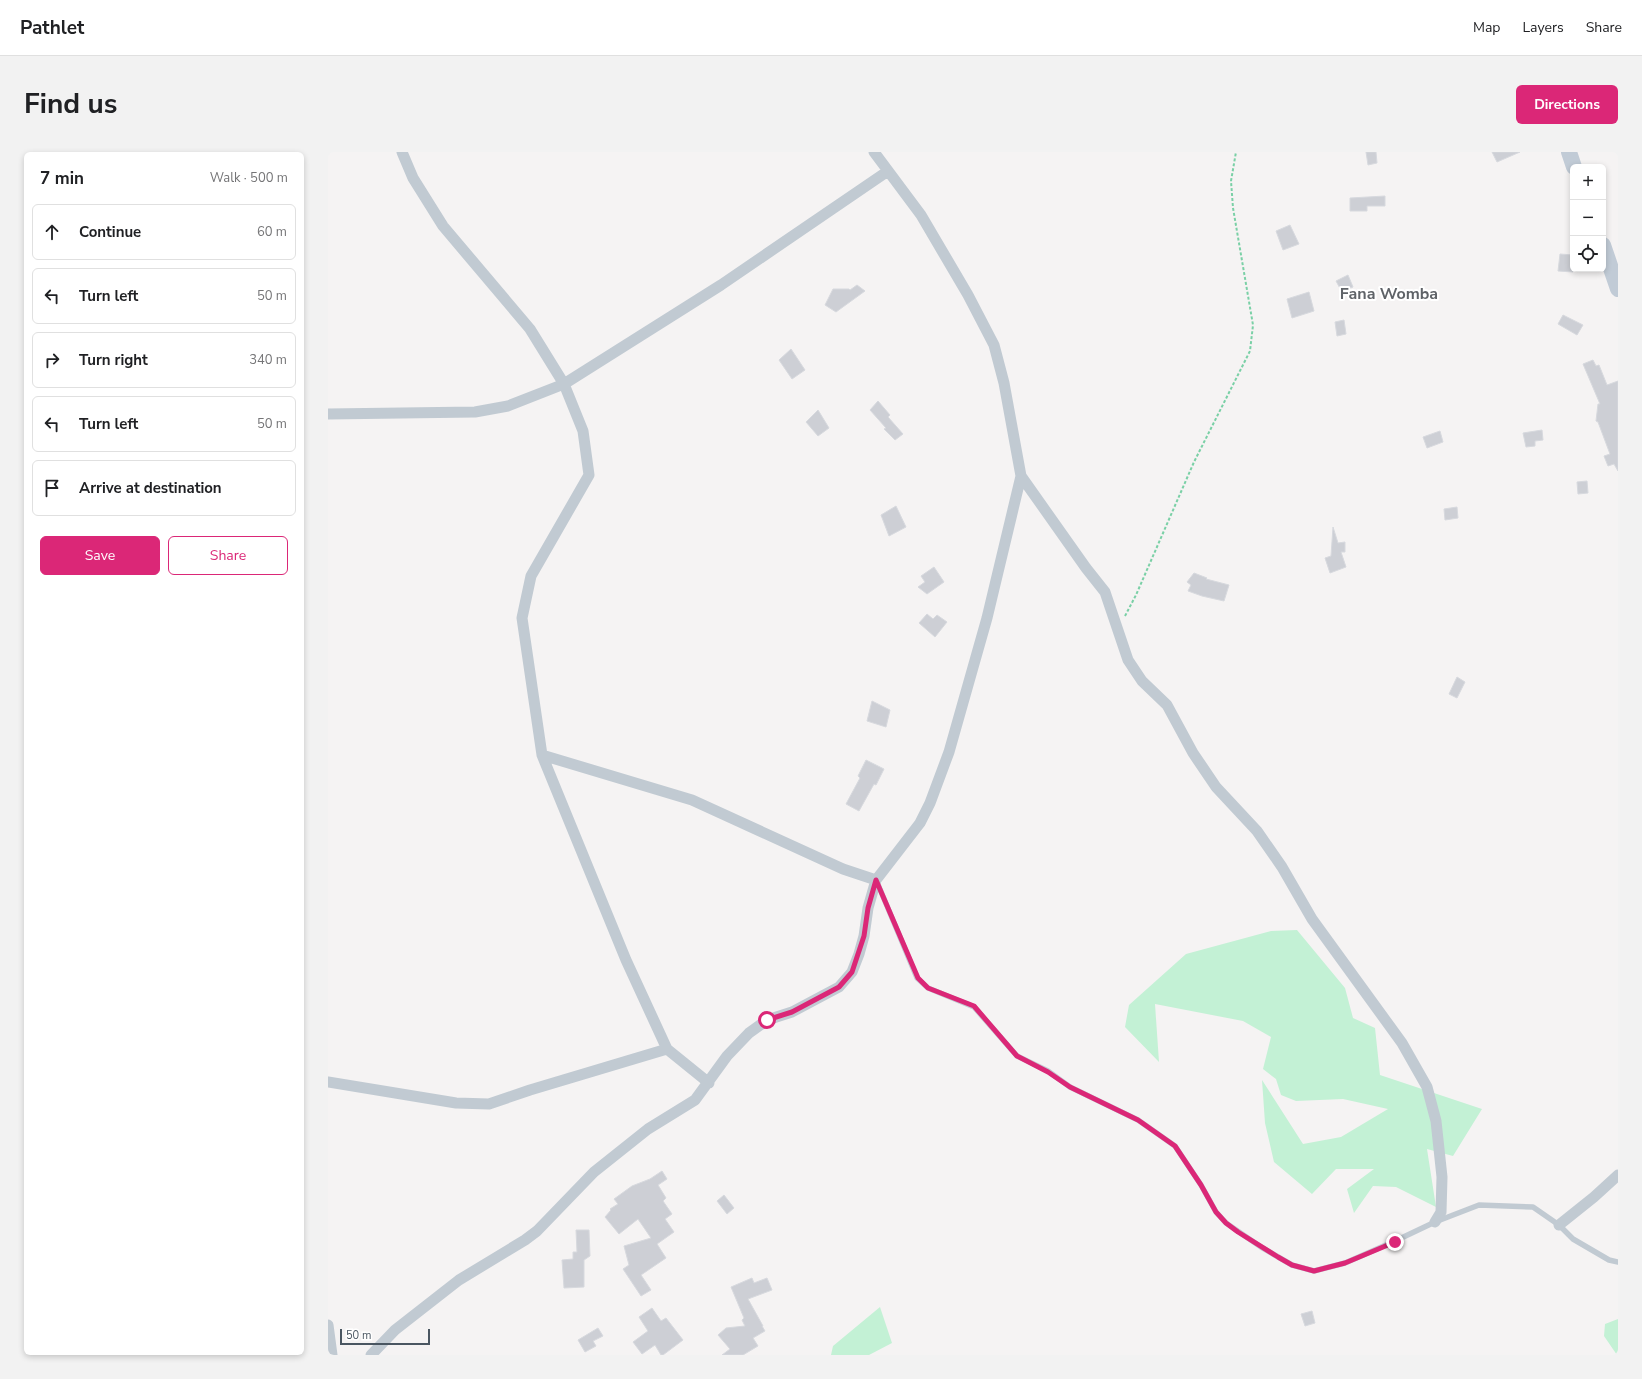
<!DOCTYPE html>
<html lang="en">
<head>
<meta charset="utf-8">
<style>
  :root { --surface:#fff; --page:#f2f2f2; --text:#202124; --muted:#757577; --line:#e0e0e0; --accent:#db2777 }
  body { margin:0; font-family:"Nunito Sans",sans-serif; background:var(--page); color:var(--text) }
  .controls { position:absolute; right:12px; top:12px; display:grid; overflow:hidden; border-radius:6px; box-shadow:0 2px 6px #0003 }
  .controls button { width:36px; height:36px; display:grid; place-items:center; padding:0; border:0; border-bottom:1px solid var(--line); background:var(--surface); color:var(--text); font:20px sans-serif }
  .scale { position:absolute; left:12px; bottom:10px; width:90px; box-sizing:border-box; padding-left:4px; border:2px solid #4a5661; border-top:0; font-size:11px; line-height:14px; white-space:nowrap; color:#4a5661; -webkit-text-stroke:3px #fff; paint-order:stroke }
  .stop { position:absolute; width:12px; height:12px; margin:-9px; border:3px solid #db2777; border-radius:50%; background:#fff }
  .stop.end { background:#db2777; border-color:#fff; box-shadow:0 1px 4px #0008 }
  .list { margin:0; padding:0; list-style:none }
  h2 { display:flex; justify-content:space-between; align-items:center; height:52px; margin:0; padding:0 16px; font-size:17px }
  h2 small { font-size:13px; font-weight:400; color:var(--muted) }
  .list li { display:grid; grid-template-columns:26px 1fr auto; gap:12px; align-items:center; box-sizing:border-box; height:56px; margin:0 8px 8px; padding:0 8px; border:1px solid var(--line); border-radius:6px }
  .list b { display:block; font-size:15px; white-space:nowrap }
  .list em { font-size:13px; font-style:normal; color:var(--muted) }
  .actions { display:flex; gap:8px; padding:12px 16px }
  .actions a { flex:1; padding:9px 0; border:1px solid var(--accent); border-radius:6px; text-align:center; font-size:14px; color:var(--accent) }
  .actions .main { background:var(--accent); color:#fff }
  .icon { flex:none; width:22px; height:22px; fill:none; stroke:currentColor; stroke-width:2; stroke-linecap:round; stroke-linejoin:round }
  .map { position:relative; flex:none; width:1290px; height:1203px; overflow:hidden; border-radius:6px }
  header { display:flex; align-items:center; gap:24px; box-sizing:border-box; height:56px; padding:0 20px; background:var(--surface); border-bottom:1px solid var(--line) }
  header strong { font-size:19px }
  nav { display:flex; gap:22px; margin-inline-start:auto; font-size:14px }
  .intro { display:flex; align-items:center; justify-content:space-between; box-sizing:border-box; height:96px; padding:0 24px }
  h1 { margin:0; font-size:28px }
  .button { padding:10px 18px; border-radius:6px; background:var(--accent); color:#fff; font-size:14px; font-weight:700 }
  main { display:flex; gap:24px; padding:0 24px }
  aside { flex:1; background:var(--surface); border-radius:6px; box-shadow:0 2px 6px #0003 }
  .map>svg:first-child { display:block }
</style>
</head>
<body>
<header>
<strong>Pathlet</strong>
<nav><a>Map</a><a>Layers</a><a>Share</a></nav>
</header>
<div class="intro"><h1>Find us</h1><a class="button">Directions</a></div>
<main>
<aside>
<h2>7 min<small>Walk · 500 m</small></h2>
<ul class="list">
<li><svg class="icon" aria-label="ahead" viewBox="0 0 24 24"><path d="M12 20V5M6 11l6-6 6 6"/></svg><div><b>Continue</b></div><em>60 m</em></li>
<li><svg class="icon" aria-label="left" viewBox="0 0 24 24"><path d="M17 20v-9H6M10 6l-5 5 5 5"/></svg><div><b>Turn left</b></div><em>50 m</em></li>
<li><svg class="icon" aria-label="right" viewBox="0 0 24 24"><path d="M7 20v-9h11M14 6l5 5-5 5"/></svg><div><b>Turn right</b></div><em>340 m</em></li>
<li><svg class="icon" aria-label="left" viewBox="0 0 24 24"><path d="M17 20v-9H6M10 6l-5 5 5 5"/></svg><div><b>Turn left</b></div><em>50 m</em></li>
<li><svg class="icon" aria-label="arrive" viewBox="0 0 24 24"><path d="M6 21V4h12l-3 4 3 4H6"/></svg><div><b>Arrive at destination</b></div></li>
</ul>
<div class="actions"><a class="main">Save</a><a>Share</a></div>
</aside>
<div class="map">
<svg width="1290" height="1203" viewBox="0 0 1290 1203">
  <rect width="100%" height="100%" fill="#f5f3f3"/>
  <path fill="#c3f1d5" d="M969,778L1017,836L1025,866L1047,876L1052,923L1154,957L1125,1004L1099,997L1108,1055L1068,1035L1045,1034L1026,1061L1019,1037L1046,1017H1008L984,1042L946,1010L937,971L934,928L975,992L1013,985L1060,957L1015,947L968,949L953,943L948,927L935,917L943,885L915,869L827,852L831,910L797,875L801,853L858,802L943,779Z
    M552,1155L564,1191L541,1203H503L505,1194Z
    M1290,1167V1203H1289L1276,1184L1277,1172Z"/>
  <path fill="#cdcfd5" stroke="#d7d9de" d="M1038,0H1048L1049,11L1040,13Z
    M1164,0H1192L1169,10Z
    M1057,44V54H1039V59H1022V46Z
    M962,73L971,92L955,98L948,79Z
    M1232,102L1245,103V120L1230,119Z
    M1020,123L1025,135L1014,140L1008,129Z
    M529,133L537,139L508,160L497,153L505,137H521L522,138Z
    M981,140L986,159L964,166L959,147Z
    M1235,163L1255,173L1249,183L1230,172Z
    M1016,168L1018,182L1009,184L1007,170Z
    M463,197L477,218L464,227L451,208Z
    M1265,208L1268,214L1271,213L1279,233L1290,229V319L1286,312L1280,314L1276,304L1282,302L1270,270L1268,269L1270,252H1272L1255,212Z
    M550,249L562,263L560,265L575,282L567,288L556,277L558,276L542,258Z
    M490,258L501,276L490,284L478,270Z
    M1214,278L1215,288L1207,289V294L1198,295L1195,281Z
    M1112,279L1115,290L1099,296L1095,285Z
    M1259,329L1260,341L1250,342L1249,330Z
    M568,354L578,375L561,384L553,363Z
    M1129,355L1130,366L1117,368L1116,357Z
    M1005,375L1010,391L1017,390V400H1013L1018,415L1002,421L997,406L1003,404Z
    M606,415L616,430L599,442L590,435L597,430L593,424Z
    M866,421L879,426L878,427L901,433L896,449L874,444L860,439L863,433L859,430Z
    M599,462L605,467L609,463L619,470L607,485L591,471Z
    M1129,525L1137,530L1129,546L1121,542Z
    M544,549L562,558L558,575L539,569Z
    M538,608L556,617L548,633L546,632L531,659L518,652L532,626L530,624Z
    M334,1019L339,1027L330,1033L338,1046L335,1049L344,1062L337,1067L346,1080L329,1092L338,1106L313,1123L323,1138L313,1144L295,1117L301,1113L296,1094L323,1086L310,1067L291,1082L277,1065L283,1058L282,1057L290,1052L286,1047L304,1034L322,1027Z
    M396,1043L406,1056L399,1062L389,1049Z
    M248,1078H261L262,1104L256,1108V1135L236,1136L234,1108L245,1107V1100H249Z
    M424,1126L426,1131L439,1126L444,1138L420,1147L435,1174H434L437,1179L425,1186L430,1194L415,1203H394L402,1197L390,1183L398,1176L417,1174L414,1168L416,1166L403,1135Z
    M324,1156L333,1169L338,1166L355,1188L335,1203H333L327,1193L314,1202L305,1190L320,1179L311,1165Z
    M984,1159L987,1171L977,1174L973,1162Z
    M270,1176L275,1184L265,1189L268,1194L257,1200L250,1188Z"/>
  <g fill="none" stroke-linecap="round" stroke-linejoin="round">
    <path stroke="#7ad0a6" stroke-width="2" stroke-dasharray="3 2" stroke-linecap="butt" d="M797,464L808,443L866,310L922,199L925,173L905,56L903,29L908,0"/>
    <path stroke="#c1cad2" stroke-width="5.5" d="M549,730L589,826L600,836L646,855L689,904L720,919L742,935L810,968L847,994L873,1033L888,1060L898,1071L933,1095L964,1113L986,1119L1017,1111L1067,1089L1107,1070L1151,1053L1205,1055L1231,1073L1245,1087L1281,1108L1290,1110"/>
    <path stroke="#c1cad2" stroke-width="11" d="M74,0L85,26L115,74L202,177L236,232L255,279L261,323L203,424L194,466L214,603L298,808L339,897L381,931
      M0,262L147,260L180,254L236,232L393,133L560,19
      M693,324L758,416L777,440L800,508L814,529L839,553L865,601L888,635L929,679L954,715L984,767L1074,891L1099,935L1108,969L1114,1025L1113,1060L1107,1070
      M214,603L364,648L515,717L548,728
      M0,930L128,951L161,952L202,938L339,897
      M1231,1073L1266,1045L1290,1023
      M0,1173L4,1203
      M43,1203L67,1178L131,1128L197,1088L209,1079L266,1020L320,977L367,948L399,904L421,881L439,868L464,860L511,835L524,820L531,802L536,784L540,756L548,728L592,671L602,651L621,600L659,466L693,324L676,231L666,193L640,143L593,63L546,0"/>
    <path stroke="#c1cbd6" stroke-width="16" d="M1241,0L1246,15
      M1275,93L1290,137"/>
  </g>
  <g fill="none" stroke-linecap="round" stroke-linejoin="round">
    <path stroke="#db2777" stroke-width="5" d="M439,868L464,860L511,835L524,820L536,784L540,756L548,728L590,826L600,836L646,854L689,904L720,920L742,935L810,968L847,994L873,1033L888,1060L898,1071L910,1080L950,1105L964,1113L986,1119L1017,1111L1067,1090"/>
  </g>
  <g text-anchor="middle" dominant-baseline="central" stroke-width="4" stroke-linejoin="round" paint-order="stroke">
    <g font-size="16" font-weight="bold" fill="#5f6368" stroke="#fff">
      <text x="1061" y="142">Fana Womba</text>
    </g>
  </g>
</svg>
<div class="controls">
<button>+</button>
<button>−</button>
<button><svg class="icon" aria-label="locate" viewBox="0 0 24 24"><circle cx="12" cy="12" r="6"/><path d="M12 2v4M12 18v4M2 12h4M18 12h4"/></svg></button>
</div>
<div class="scale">50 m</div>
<div class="stop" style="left:439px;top:868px"></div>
<div class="stop end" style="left:1067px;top:1090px"></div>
</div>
</main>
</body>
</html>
